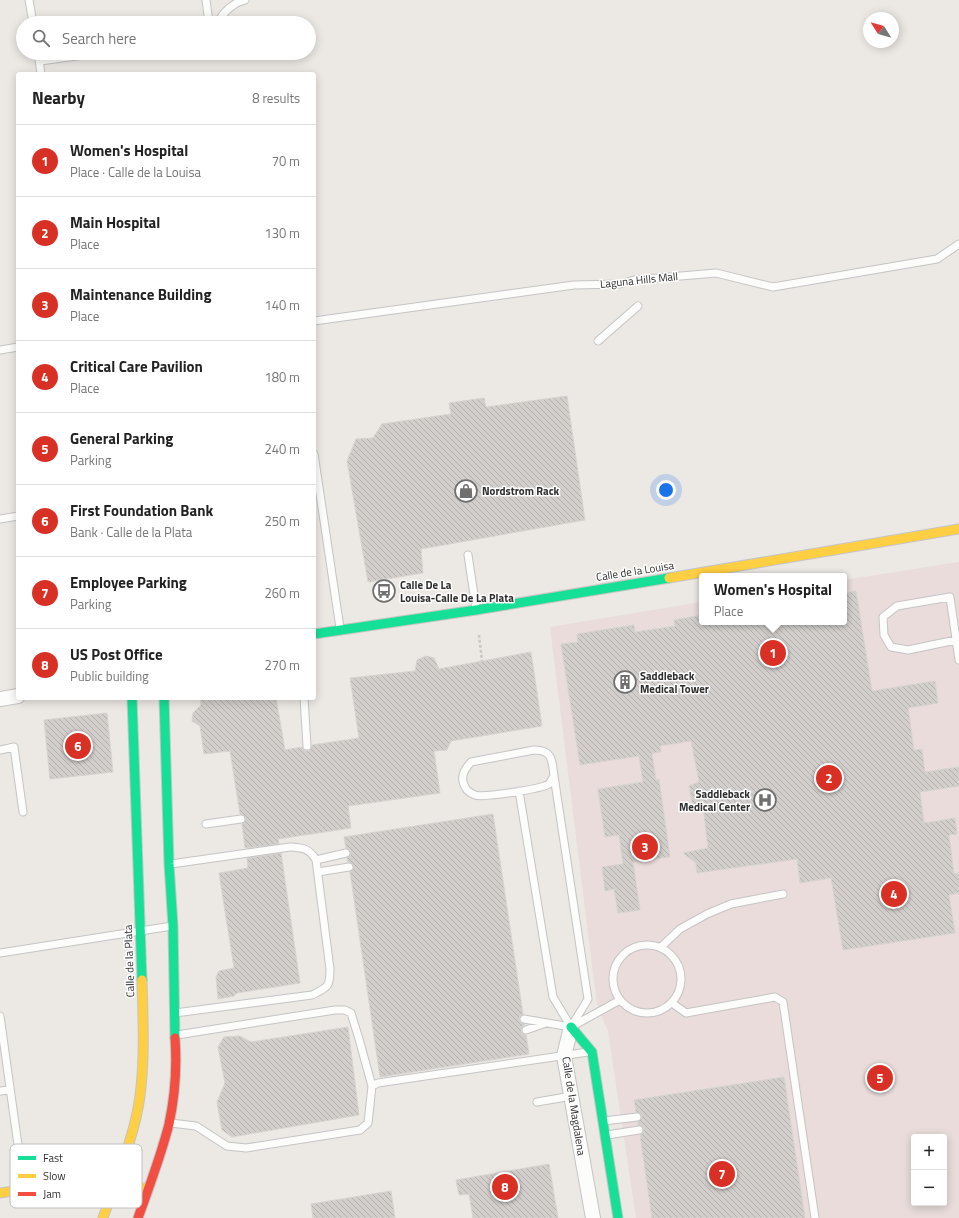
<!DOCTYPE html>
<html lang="en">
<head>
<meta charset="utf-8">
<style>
  :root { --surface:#fff; --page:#f2f2f2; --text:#222; --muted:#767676; --line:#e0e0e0; --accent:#d93025 }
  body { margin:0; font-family:"Titillium Web",sans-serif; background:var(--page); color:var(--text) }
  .controls { position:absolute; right:12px; bottom:12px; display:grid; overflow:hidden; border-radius:4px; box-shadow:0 2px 10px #0003 }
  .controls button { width:36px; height:36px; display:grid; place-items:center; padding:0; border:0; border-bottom:1px solid var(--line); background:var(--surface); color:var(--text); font:20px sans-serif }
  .compass { position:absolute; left:863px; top:12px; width:36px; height:36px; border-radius:50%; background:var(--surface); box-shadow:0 2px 10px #0003; rotate:307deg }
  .you { position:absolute; left:666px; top:490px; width:14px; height:14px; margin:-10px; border:3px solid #fff; border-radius:50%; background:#1a73e8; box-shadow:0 0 0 6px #1a73e833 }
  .badge { display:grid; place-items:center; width:26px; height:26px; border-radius:50%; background:var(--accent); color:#fff; font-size:13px; font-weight:700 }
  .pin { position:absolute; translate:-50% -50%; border:2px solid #fff; box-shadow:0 1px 4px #0006 }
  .popup { position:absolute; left:699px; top:573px; width:148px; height:52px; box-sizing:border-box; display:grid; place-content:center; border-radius:4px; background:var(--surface); filter:drop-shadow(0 1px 3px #0005); font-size:13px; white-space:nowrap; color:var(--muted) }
  .popup b { font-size:15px; color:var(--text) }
  .popup::after { content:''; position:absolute; left:50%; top:100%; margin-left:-8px; border:8px solid transparent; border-top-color:var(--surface) }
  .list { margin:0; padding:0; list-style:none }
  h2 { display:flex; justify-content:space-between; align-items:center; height:52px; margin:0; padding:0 16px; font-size:17px }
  h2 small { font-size:13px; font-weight:400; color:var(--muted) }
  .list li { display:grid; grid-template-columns:26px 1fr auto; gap:12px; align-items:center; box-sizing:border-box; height:72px; padding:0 16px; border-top:1px solid var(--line) }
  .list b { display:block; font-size:15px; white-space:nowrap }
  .list p { margin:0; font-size:13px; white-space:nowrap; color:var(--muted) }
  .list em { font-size:13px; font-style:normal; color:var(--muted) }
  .icon { flex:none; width:22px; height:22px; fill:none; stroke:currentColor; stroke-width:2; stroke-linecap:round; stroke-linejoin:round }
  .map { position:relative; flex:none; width:959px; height:1218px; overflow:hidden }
  .search { position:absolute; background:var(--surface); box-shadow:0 2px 10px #0003; left:16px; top:16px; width:300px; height:44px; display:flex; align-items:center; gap:10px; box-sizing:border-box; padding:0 14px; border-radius:22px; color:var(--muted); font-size:15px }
  .panel { position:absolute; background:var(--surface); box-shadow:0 2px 10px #0003; left:16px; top:72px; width:300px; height:628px; border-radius:4px }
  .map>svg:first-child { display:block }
</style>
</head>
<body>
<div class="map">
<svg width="959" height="1218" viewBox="0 0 959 1218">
  <defs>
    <pattern id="building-back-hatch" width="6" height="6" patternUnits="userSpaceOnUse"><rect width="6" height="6" fill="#d1cecb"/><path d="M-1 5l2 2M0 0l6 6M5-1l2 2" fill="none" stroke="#b4b1af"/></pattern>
  </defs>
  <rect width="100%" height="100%" fill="#ece8e4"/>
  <path fill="#e9dcdb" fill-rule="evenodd" d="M959,562V1218H636L608,1031L597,1004L593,973L550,627L702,602V622H844V580ZM914,1137H944V1203H914Z"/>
  <path fill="url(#building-back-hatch)" stroke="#d7d4d0" d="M567,396L585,520L421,549L423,573L368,582L347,461L356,439L373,438L382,424L451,414L449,403L484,398L486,407Z
    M856,591L872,691L935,681L938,703L908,708L914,750L922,749L925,772L959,767V786L920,792L924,823L955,818L957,834L949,835L954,874L959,873V893L949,895L955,933L843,950L831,878L800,883L797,859L697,873L696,863L683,853L708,848L703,806L693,808L689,786L699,782L691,741L660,746L661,752L652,753L656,780L659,779L670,857L633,862L640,910L618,913L614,889L605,891L602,867L623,864L619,835L605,837L598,789L643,782L639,756L580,765L561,644L578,642L577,634L634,625L635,632L675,626L674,620L702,615V622H844V593Z
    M531,652L542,726L451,741L447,750L434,751L440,793L348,806L351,828L278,839L279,844L245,848L242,824L245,821L246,818L243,815L240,814L230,751L204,754L200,726L192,721L193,713L201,705L200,698H276L285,750L302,747L304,750L308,751L311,749L312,745L359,738L350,678L415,671L417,660L426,656L434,658L439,669Z
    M107,713L113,772L50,779L44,720Z
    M493,814L523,1014L520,1016L519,1020L521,1023L525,1024L522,1027L521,1031L523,1034L526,1035L529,1054L380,1077L350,872L352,871L354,867L353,864L348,862L347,858L350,856L351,852L349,849L346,848L344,837Z
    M281,853L300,983L237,993L234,996L218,999L216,977L219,971L234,968L219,873L248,868L247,858Z
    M348,1027L359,1115L232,1137L222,1130L217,1102L225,1083L218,1047L224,1037L240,1036L251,1042Z
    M784,1077L805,1218H652L640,1135L642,1134L644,1130L643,1127L638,1125V1122L641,1119L642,1116L639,1113L636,1112L634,1100Z
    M549,1164L558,1218H473L469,1194L459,1195L456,1180Z
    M391,1191L395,1218H313L311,1204Z"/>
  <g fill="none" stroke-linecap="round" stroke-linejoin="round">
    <g stroke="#c5c4c5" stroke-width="9">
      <path id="lane" d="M29,0L33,23
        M206,0L209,23
        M218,23C222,13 234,2 245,0
        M38,53L41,74
        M40,61L99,53
        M314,321L574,285L620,284L634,280L716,273L773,287L937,259L959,244
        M598,341L638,306
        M0,350L18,347
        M314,454L340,628
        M0,519L18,516
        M468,555L476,608
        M956,640L908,650L891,647L884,635L883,617L897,606L950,597L959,660
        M304,698L307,746
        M0,750L14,747L23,812
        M534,750C553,750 552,761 554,776C552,779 551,782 549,784C541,789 483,798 475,795C472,794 469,792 467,790C459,779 463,771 471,762Z
        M519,791L553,997L571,1027L588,999L554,776
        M206,824L241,819
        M316,860L346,853
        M171,864L290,847C303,848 309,848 316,860L330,969C330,987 328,987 312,995L175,1013
        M318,872L349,867
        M613 979a34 34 0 1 1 68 0a34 34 0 1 1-68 0Z
        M661,947L680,929L707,914L731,904L783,894
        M0,953L172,926
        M672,1003L686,1013L775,997L783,1002L815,1218
        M0,1016L24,1188
        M524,1019L571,1027L620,1000
        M526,1030L546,1023
        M372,1086L378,1083L588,1052
        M0,1091L10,1090
        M537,1102L572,1096
        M604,1121L637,1117
        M171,1123L196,1126L227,1146L246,1148L360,1130L368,1123L372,1086L359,1039L351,1013L345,1010H335L177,1035
        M607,1135L639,1130"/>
    </g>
    <g stroke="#c5c4c5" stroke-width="16">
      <path id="street" d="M0,699L18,696
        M571,1027L564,1056L593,1218"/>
    </g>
    <g stroke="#c5c4c5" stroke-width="11">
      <path id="fast" d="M314,634L476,610L669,578
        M132,698L142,980
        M164,698L169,864L173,926L175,1038
        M571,1027L592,1052L618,1218"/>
    </g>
    <g stroke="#c5c4c5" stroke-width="11">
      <path id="slow" d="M669,578L959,529
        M0,1193L88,1179L116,1182L148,1189
        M103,1218C116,1180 135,1135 140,1096C145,1057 143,1019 142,980"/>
    </g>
    <g stroke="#c5c4c5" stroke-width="11">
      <path id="jam" d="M138,1218C149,1187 161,1156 169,1124C175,1096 177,1066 175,1038"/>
    </g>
    <path stroke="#c9c9c8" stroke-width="2.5" stroke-dasharray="3 2" stroke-linecap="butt" d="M479,635L482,661"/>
    <use href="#lane" stroke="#fcfcfb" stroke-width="7"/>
    <use href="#street" stroke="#fcfcfb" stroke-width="14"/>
    <use href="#fast" stroke="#16e098" stroke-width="9"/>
    <use href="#slow" stroke="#ffcf43" stroke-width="9"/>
    <use href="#jam" stroke="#f24e42" stroke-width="9"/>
  </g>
  <defs>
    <g id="shop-ring" transform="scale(1.15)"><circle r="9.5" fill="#fff" stroke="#706f6e" stroke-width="1.5"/><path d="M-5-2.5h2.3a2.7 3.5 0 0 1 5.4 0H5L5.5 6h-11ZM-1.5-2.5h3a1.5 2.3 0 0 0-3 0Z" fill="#706f6e"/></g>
    <g id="bus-ring" transform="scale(1.15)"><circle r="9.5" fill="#fff" stroke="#706f6e" stroke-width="1.5"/><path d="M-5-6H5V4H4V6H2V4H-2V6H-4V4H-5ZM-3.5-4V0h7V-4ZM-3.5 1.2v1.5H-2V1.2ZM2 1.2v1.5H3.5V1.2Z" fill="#706f6e"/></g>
    <g id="building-ring" transform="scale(1.15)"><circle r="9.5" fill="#fff" stroke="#706f6e" stroke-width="1.5"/><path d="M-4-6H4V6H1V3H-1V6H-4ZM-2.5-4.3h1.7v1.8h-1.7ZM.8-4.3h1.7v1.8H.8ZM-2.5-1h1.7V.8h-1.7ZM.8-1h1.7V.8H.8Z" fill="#706f6e"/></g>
    <g id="hospital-ring" transform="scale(1.15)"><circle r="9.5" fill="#fff" stroke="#706f6e" stroke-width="1.5"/><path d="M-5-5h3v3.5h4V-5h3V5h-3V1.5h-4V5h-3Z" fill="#706f6e"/></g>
  </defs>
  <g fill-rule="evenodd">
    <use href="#shop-ring" x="466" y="491"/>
    <use href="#bus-ring" x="384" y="591"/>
    <use href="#building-ring" x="625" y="682"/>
    <use href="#hospital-ring" x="765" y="800"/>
  </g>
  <g text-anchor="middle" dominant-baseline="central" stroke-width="3" stroke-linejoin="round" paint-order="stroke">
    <g font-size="11" fill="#2e2e2e" stroke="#fff">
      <text transform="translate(639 280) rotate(-6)">Laguna Hills Mall</text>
      <text transform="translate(635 571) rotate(-9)">Calle de la Louisa</text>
      <text transform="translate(129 961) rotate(-92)">Calle de la Plata</text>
      <text transform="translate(574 1106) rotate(81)">Calle de la Magdalena</text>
    </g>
    <g font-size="11" font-weight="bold" fill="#2e2e2e" stroke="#fff" text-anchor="start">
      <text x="482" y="491">Nordstrom Rack</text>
      <text x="400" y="585">Calle De La<tspan x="400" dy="13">Louisa-Calle De La Plata</tspan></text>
      <text x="640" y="676">Saddleback<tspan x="640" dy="13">Medical Tower</tspan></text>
      <text x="750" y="794" text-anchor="end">Saddleback<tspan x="750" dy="13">Medical Center</tspan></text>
    </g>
  </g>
  <rect x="10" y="1144" width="132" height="64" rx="6" fill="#fff" stroke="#c0c0c0" stroke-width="1"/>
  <rect x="18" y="1156" width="18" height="4" fill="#16e098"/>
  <rect x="18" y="1174" width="18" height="4" fill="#ffcf43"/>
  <rect x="18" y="1192" width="18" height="4" fill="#f24e42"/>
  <g font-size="11" fill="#2e2e2e">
    <text x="43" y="1162">Fast</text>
    <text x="43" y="1180">Slow</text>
    <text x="43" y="1198">Jam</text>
  </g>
</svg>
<div class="controls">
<button>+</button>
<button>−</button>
</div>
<svg class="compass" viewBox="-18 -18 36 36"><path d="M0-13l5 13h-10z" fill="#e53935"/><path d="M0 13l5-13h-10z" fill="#767676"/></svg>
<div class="you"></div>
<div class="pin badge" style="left:773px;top:653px">1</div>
<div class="popup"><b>Women's Hospital</b>Place</div>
<div class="pin badge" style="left:829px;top:778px">2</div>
<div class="pin badge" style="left:645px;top:847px">3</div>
<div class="pin badge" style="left:894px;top:894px">4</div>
<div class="pin badge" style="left:880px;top:1078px">5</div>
<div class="pin badge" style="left:78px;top:746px">6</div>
<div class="pin badge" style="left:722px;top:1174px">7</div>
<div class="pin badge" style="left:505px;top:1187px">8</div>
<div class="search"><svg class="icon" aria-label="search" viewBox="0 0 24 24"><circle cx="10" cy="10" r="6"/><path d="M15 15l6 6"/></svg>Search here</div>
<section class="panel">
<h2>Nearby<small>8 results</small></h2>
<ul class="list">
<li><span class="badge">1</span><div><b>Women's Hospital</b><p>Place · Calle de la Louisa</p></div><em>70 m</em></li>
<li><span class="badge">2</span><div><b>Main Hospital</b><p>Place</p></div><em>130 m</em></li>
<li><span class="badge">3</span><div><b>Maintenance Building</b><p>Place</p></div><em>140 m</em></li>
<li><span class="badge">4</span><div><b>Critical Care Pavilion</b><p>Place</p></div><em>180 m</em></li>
<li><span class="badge">5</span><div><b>General Parking</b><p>Parking</p></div><em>240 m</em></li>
<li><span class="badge">6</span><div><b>First Foundation Bank</b><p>Bank · Calle de la Plata</p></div><em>250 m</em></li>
<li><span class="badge">7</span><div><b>Employee Parking</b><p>Parking</p></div><em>260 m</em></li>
<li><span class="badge">8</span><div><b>US Post Office</b><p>Public building</p></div><em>270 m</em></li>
</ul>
</section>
</div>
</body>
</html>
